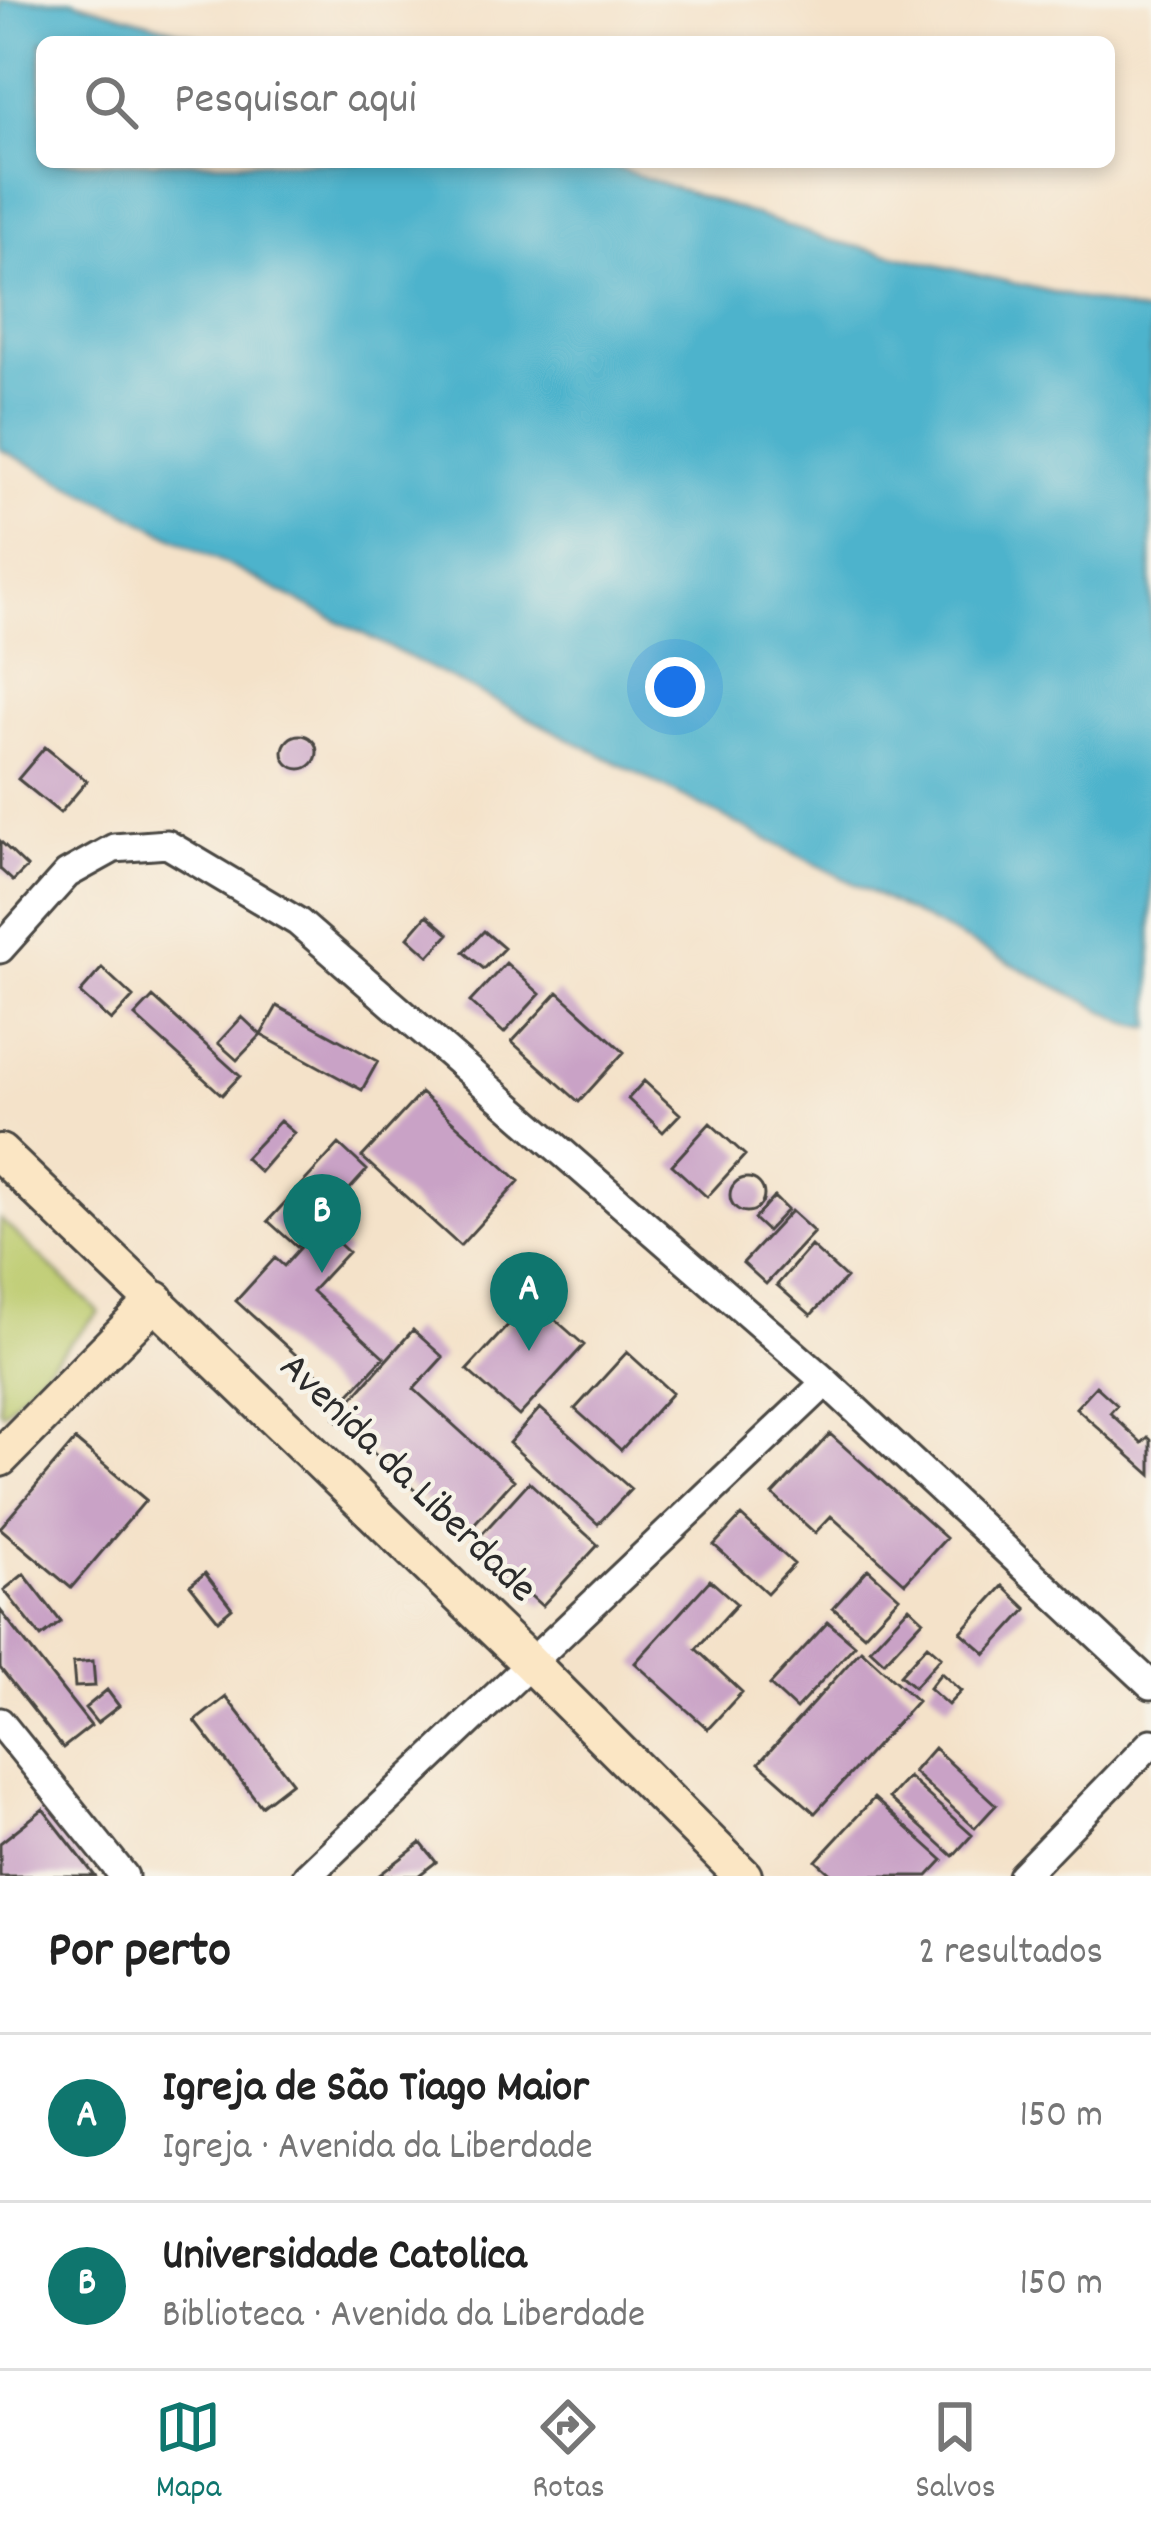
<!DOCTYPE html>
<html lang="pt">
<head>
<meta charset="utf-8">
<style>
  :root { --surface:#fff; --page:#f6f6f6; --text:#222; --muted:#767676; --line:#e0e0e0; --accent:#0f766e }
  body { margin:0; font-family:Dekko,sans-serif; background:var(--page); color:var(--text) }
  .you { position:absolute; left:675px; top:687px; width:42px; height:42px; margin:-30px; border:9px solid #fff; border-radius:50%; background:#1a73e8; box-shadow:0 0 0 18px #1a73e833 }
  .badge { display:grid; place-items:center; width:78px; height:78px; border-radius:50%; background:var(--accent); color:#fff; font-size:39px; font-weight:700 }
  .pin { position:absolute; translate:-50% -99px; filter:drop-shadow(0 3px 6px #0008) }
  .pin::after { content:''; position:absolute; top:63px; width:42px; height:36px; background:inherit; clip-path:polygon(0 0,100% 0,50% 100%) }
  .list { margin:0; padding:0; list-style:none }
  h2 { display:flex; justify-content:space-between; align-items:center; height:156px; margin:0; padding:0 48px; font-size:51px }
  h2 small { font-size:39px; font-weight:400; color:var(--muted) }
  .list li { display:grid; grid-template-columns:78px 1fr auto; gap:36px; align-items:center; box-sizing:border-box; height:168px; padding:0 48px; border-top:3px solid var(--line) }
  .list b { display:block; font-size:45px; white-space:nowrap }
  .list p { margin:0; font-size:39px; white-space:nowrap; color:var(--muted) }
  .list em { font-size:39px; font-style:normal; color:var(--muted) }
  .icon { flex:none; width:66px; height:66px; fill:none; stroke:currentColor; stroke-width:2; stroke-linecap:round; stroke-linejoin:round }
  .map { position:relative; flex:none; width:1151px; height:1876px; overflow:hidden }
  .search { position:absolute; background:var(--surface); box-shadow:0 6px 18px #0003; left:36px; right:36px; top:36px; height:132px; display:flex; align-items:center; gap:30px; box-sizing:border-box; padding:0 42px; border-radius:18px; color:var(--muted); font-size:45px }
  .sheet { height:492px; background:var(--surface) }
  nav { display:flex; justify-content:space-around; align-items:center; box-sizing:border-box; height:168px; border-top:3px solid var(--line); background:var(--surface); font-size:33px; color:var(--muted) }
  nav a { display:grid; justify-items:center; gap:6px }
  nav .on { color:var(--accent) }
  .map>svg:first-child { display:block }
</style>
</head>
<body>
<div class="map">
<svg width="1151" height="1876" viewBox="0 0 1151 1876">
  <rect width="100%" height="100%" fill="#f7f3e8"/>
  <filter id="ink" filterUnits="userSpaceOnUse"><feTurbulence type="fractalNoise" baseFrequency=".00833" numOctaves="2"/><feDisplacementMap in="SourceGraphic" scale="24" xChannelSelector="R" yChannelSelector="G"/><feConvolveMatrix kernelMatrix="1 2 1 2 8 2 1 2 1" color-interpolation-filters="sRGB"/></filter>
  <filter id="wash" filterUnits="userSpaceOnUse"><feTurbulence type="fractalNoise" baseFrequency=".004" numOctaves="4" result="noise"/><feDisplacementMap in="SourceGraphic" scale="48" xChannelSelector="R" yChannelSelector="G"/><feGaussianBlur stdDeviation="2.7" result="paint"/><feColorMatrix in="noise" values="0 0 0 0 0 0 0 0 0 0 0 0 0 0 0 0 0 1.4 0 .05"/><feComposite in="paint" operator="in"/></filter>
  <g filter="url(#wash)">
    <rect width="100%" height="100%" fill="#f4e2c9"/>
    <path fill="#bbca6c" stroke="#737a4c" stroke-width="3" d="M0,1219L99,1312L3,1413L0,1410Z"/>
    <path fill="#4db3cc" stroke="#3c6f7c" stroke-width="3" d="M0,0H71L217,42H42V162H599L829,240L1151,315V1028L1128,1023L0,449Z"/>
    <g id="blocks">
      <path fill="#c9a2c6" d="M283 752a17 17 0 1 1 34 0a17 17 0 1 1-34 0Z
        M45,747L87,781L60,813L18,779Z
        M0,841L27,867L13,881L0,869Z
        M427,915L449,934L429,956L408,937Z
        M484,931L504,948L484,969L464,952Z
        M506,963L540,994L504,1033L470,1002Z
        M102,968L133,997L111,1021L80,993Z
        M558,992L624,1052L579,1102L512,1042Z
        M153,997L240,1076L222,1095L135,1016Z
        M277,1006L378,1061L362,1090L261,1035Z
        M242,1017L261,1035L237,1060L218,1043Z
        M644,1081L680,1114L663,1132L628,1099Z
        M421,1093L519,1181L460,1246L362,1157Z
        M280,1121L294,1133L260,1172L245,1158Z
        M710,1123L745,1155L707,1197L672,1165Z
        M339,1144L367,1170L297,1247L268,1221Z
        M730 1195a17 17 0 1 1 34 0a17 17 0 1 1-34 0Z
        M774,1197L787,1210L767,1231L754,1219Z
        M791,1211L814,1232L766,1284L743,1263Z
        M320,1226L348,1252L312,1291L384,1357L345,1399L236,1301L275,1258L284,1266Z
        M811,1246L846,1278L811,1315L777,1285Z
        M532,1299L584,1345L519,1416L467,1370Z
        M413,1330L443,1357L414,1389L514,1480L464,1535L335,1418Z
        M627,1352L672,1393L621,1450L575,1409Z
        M1096,1386L1117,1405L1110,1413L1142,1443L1148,1437L1151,1440V1475L1076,1408Z
        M540,1408L631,1489L598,1524L509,1443Z
        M830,1434L946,1538L905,1583L831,1516L815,1533L773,1495Z
        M75,1440L146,1500L71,1588L0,1528Z
        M529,1482L598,1545L542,1606L473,1544Z
        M741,1516L794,1564L767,1593L714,1545Z
        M868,1569L899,1597L864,1635L833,1608Z
        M205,1573L232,1608L218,1620L190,1585Z
        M24,1574L61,1622L41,1637L4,1590Z
        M710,1580L737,1604L696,1649L742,1692L708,1729L635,1663Z
        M1003,1586L1027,1609L986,1654L961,1632Z
        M909,1607L923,1620L884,1662L870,1649Z
        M0,1610L91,1726L63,1748L0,1668Z
        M828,1622L855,1645L796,1709L770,1685Z
        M927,1645L941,1657L914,1687L900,1675Z
        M861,1650L917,1701L815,1813L759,1763Z
        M93,1661L95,1686L75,1687L73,1663Z
        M941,1673L961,1691L948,1705L929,1688Z
        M107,1690L119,1706L97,1723L85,1708Z
        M226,1697L292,1782L261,1806L195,1721Z
        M934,1748L996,1805L975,1828L913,1772Z
        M908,1777L972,1835L953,1856L889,1798Z
        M874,1798L943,1860L928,1876H833L816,1861Z
        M43,1809L95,1876H0V1843Z
        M421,1843L436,1862L418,1876H378Z"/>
    </g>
  </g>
  <g filter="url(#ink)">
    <use href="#blocks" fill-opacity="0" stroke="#494643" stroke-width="3"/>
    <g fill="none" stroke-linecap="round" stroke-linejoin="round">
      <g stroke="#494643" stroke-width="33">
        <path id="street" d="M0,949L67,874L114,848L167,844L298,922L826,1382L1151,1685
          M0,1722L124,1876
          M307,1876L826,1382
          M1022,1876L1151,1743"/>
      </g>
      <g stroke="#494643" stroke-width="42">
        <path id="secondary" d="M0,1153L530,1663L743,1876
          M0,1458L156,1300"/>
      </g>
      <use href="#street" stroke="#fff" stroke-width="27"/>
      <use href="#secondary" stroke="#fbe6c4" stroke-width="36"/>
    </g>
  </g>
  <g text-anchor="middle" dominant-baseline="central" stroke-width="9" stroke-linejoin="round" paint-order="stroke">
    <g font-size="42" fill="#2b2b2b" stroke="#f7f3e8">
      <text transform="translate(406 1480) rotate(44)">Avenida da Liberdade</text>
    </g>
  </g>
</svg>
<div class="you"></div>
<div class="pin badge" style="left:529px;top:1351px">A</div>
<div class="pin badge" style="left:322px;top:1273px">B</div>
<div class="search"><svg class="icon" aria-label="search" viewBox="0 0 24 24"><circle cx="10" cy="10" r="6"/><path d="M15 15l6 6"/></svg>Pesquisar aqui</div>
</div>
<section class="sheet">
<h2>Por perto<small>2 resultados</small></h2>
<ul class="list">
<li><span class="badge">A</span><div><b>Igreja de São Tiago Maior</b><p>Igreja · Avenida da Liberdade</p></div><em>150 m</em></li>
<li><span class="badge">B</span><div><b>Universidade Catolica</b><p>Biblioteca · Avenida da Liberdade</p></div><em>150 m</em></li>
</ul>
</section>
<nav>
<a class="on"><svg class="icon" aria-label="map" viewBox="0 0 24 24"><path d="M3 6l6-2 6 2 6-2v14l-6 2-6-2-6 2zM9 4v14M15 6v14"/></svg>Mapa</a>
<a><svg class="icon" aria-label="directions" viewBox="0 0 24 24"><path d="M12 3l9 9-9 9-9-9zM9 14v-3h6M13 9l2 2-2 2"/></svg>Rotas</a>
<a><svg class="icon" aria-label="saved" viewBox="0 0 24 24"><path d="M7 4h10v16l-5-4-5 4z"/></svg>Salvos</a>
</nav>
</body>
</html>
